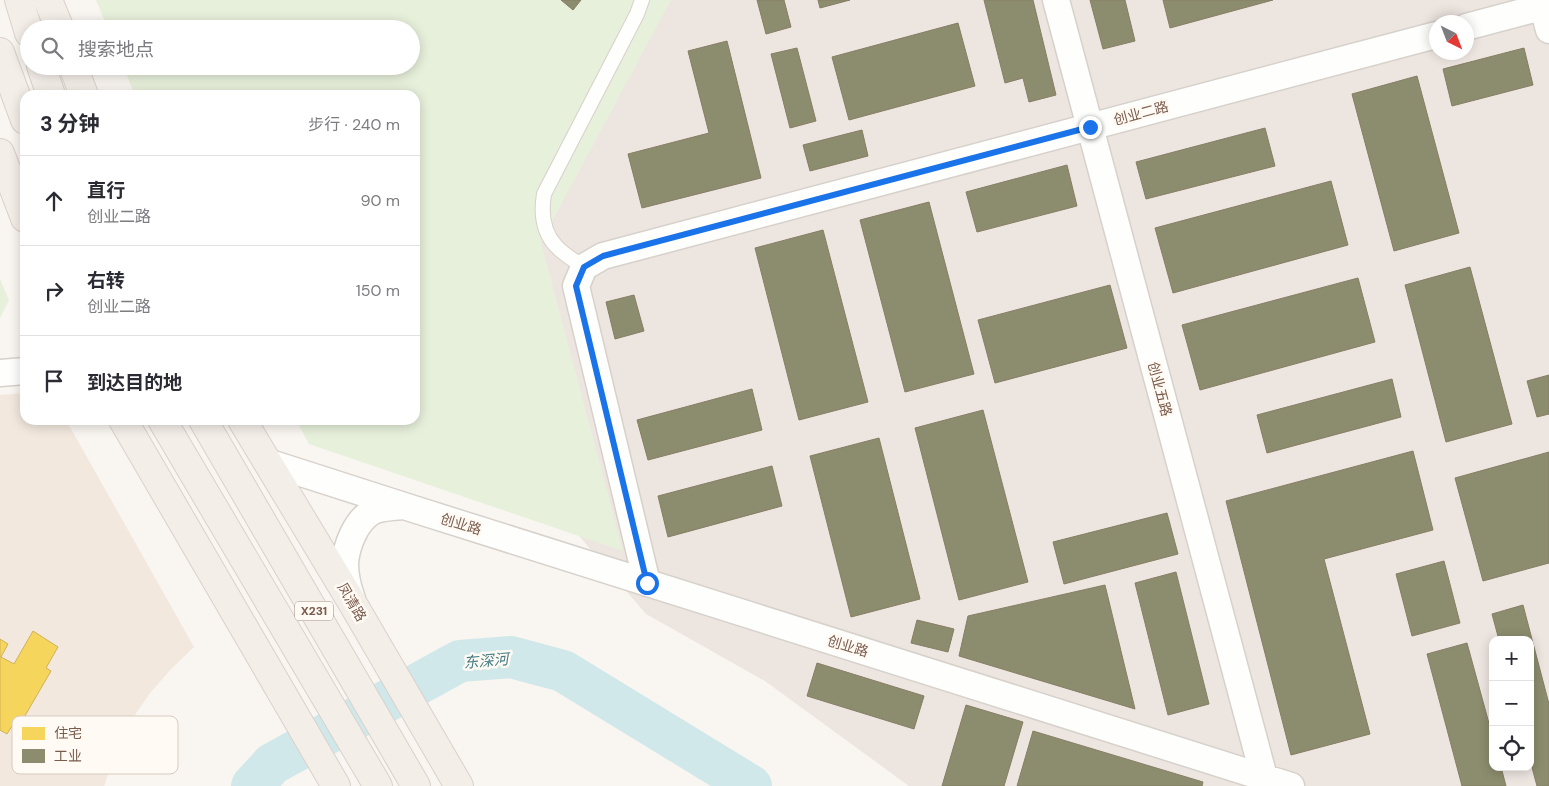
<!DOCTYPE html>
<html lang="zh">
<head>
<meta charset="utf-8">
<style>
  :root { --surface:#fff; --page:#f7f7f7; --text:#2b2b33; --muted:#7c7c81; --line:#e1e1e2 }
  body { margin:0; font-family:"DM Sans","Noto Sans SC",sans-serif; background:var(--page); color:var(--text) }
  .controls { position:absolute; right:15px; bottom:15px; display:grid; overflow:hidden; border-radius:10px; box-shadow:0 2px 12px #0003 }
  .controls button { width:45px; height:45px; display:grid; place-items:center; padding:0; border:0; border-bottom:1px solid var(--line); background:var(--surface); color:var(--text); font:25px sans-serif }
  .compass { position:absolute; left:1429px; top:15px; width:45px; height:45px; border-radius:50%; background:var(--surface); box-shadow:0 2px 12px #0003; rotate:138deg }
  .stop { position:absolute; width:15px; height:15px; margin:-11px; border:4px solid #1a73e8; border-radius:50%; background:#fff }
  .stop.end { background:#1a73e8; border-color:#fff; box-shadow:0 1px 5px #0008 }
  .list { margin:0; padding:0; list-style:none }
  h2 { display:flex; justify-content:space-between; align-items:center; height:65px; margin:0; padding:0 20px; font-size:21px }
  h2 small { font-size:16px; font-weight:400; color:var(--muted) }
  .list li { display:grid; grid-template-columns:32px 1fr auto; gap:15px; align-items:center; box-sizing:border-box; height:90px; padding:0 20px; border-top:1px solid var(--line) }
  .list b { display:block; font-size:19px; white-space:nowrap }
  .list p { margin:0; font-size:16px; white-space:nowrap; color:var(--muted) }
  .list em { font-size:16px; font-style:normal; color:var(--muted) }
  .icon { flex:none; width:28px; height:28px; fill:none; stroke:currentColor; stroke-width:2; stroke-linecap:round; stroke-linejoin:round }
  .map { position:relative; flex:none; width:1549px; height:786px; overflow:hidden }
  .search { position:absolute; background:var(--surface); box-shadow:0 2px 12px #0003; left:20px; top:20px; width:400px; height:55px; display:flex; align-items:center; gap:12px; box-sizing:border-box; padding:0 18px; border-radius:28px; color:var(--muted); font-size:19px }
  .panel { position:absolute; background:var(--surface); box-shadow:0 2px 12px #0003; left:20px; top:90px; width:400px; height:335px; border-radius:15px }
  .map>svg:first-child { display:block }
</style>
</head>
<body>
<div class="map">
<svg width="1549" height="786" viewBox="0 0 1549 786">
  <rect width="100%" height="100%" fill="#f9f5f0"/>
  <path fill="#f2e8de" d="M25,393V420H66L194,647L171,669L150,693L132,719L118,748L104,786H0V395Z"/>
  <path fill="#ede5e0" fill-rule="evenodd" d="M330,0H1549V786H909L765,681L646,614L454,390L411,66V29ZM1436,22H1466V52H1436ZM1493,640H1530V767H1493Z"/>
  <path fill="#e7f0db" d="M96,0H671L541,242L623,551L309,444L296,420H415V95H135L123,66H411V29H108Z
    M0,279L9,300L0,318Z"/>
  <path fill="#f6d55c" stroke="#d1b158" d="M33,631L58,647L46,668L51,671L19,726L14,723L7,734L0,730V639L8,644L1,657L14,664Z"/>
  <path fill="#8c8c6e" stroke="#877e64" d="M561,0H581L573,10Z
    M757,0H784L791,27L766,34Z
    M818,0H850L820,8Z
    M984,0H1033L1056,95L1029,102L1023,78L1005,83Z
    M1090,0H1125L1135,41L1103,49Z
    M1163,0H1273L1170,28Z
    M958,23L975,86L849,120L832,57Z
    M727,41L761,178L642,208L628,154L709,133L688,51Z
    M797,48L816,121L790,128L771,54Z
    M1524,48L1533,85L1452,106L1443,69Z
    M1417,76L1459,233L1394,251L1352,94Z
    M1265,128L1275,166L1146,199L1136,162Z
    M862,130L868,156L810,171L803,145Z
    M1067,165L1077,206L977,232L966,192Z
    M1331,181L1348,245L1173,293L1155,228Z
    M929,202L974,374L905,392L860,220Z
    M823,230L868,402L799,420L755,248Z
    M1470,267L1512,424L1446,442L1405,285Z
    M1358,278L1375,342L1200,390L1182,325Z
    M1110,285L1127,348L995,383L978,320Z
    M634,295L644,331L615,339L606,302Z
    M1549,375V414L1537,417L1527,381Z
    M1392,379L1401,417L1267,453L1257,415Z
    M752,389L762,430L648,460L637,420Z
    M983,410L1028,582L959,600L915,428Z
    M879,438L920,599L851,617L810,456Z
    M1413,451L1433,530L1324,559L1370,734L1291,755L1226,501Z
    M1549,452V563L1483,581L1455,478Z
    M772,466L782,506L668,537L658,496Z
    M1167,513L1178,554L1064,584L1053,542Z
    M1444,561L1460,623L1412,636L1396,574Z
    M1176,572L1209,704L1168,715L1135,583Z
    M1105,585L1135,709L959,656L968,616Z
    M1523,605L1549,704V786H1537L1530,760V640H1499L1492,614Z
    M917,620L954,629L948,652L911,643Z
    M1467,643L1493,738V767H1501L1506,786H1462L1427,654Z
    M817,663L924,696L914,729L807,696Z
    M966,705L1023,722L1004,786H942Z
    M1033,731L1203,782L1202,786H1017Z"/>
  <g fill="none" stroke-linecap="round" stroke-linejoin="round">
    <path stroke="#d0e8ea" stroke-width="42" d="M252,786L272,764L460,661L511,657L563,671L751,786"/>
    <g stroke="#d7d1cb" stroke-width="16">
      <path id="lane" d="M584,267C575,261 563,254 556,246C543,232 541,212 544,194L637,14L642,0"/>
    </g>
    <g stroke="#d7d1cb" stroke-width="29">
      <path id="street" d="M1056,0L1264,777
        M1541,0L1549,30
        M1466,27L1549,5
        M0,373L25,371
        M267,462L404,506C394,507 382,507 373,511C356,520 346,546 345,564C345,576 348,588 352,599
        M404,506L1291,786
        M647,583L576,286L584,267L603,256L1436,35"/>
    </g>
    <g stroke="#dad1cc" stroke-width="30">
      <path id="primary" d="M19,0L29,33
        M48,0L60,29
        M0,52L25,120
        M41,66L51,95
        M73,66L84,95
        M0,153L25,218
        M123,420L336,786
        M162,420L378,786
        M203,420L416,786
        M242,420L353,604L459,786"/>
    </g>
    <use href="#lane" stroke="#fefefd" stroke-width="14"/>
    <use href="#street" stroke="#fefefd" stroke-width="26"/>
    <use href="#primary" stroke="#f3eee8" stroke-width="28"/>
  </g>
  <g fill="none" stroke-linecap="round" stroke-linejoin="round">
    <path stroke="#1a73e8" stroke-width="6" d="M647,583L576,286L584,267L603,256L1090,127"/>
  </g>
  <g text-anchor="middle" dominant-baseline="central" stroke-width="5" stroke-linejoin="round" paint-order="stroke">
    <rect fill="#fffaf3" stroke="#a28b7f" stroke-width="1" x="295" y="601.5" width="38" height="19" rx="4"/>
    <g font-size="12" font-weight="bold" fill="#7a5c4d">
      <text x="314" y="611">X231</text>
    </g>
    <g font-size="14" fill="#7a5c4d" stroke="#fffaf3">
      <text transform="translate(1141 113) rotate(-15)">创业二路</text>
      <text transform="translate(1160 389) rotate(75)">创业五路</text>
      <text transform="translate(461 524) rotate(17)">创业路</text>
      <text transform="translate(352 602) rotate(59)">凤清路</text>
      <text transform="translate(848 646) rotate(17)">创业路</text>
    </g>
    <g font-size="15" font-style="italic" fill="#437c86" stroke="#fffaf3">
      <text transform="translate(486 661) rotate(-5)">东深河</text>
    </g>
  </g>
  <rect x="12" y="716" width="166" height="58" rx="8" fill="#fffaf3" stroke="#d7cbc1" stroke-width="1"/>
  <rect x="22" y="727" width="23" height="13" fill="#f6d55c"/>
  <rect x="22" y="749" width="23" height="14" fill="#8c8c6e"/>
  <g font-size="14" fill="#7a5c4d">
    <text x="54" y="738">住宅</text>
    <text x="54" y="761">工业</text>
  </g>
</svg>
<div class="controls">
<button>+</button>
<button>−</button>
<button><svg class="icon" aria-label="locate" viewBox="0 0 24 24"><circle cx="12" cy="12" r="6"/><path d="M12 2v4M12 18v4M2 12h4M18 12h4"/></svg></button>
</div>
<svg class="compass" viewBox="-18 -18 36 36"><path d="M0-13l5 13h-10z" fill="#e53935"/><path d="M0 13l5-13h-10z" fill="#7c7c81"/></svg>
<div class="stop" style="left:647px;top:583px"></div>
<div class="stop end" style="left:1090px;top:127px"></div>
<div class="search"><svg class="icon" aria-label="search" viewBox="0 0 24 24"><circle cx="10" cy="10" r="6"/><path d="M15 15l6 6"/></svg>搜索地点</div>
<section class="panel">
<h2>3 分钟<small>步行 · 240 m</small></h2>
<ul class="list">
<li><svg class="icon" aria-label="ahead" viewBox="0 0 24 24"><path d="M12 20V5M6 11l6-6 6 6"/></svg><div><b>直行</b><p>创业二路</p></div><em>90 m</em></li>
<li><svg class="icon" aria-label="right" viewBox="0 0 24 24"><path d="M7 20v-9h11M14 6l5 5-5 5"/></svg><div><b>右转</b><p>创业二路</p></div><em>150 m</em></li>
<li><svg class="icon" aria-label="arrive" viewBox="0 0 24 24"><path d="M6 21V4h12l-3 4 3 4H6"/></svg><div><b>到达目的地</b></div></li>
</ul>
</section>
</div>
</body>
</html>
